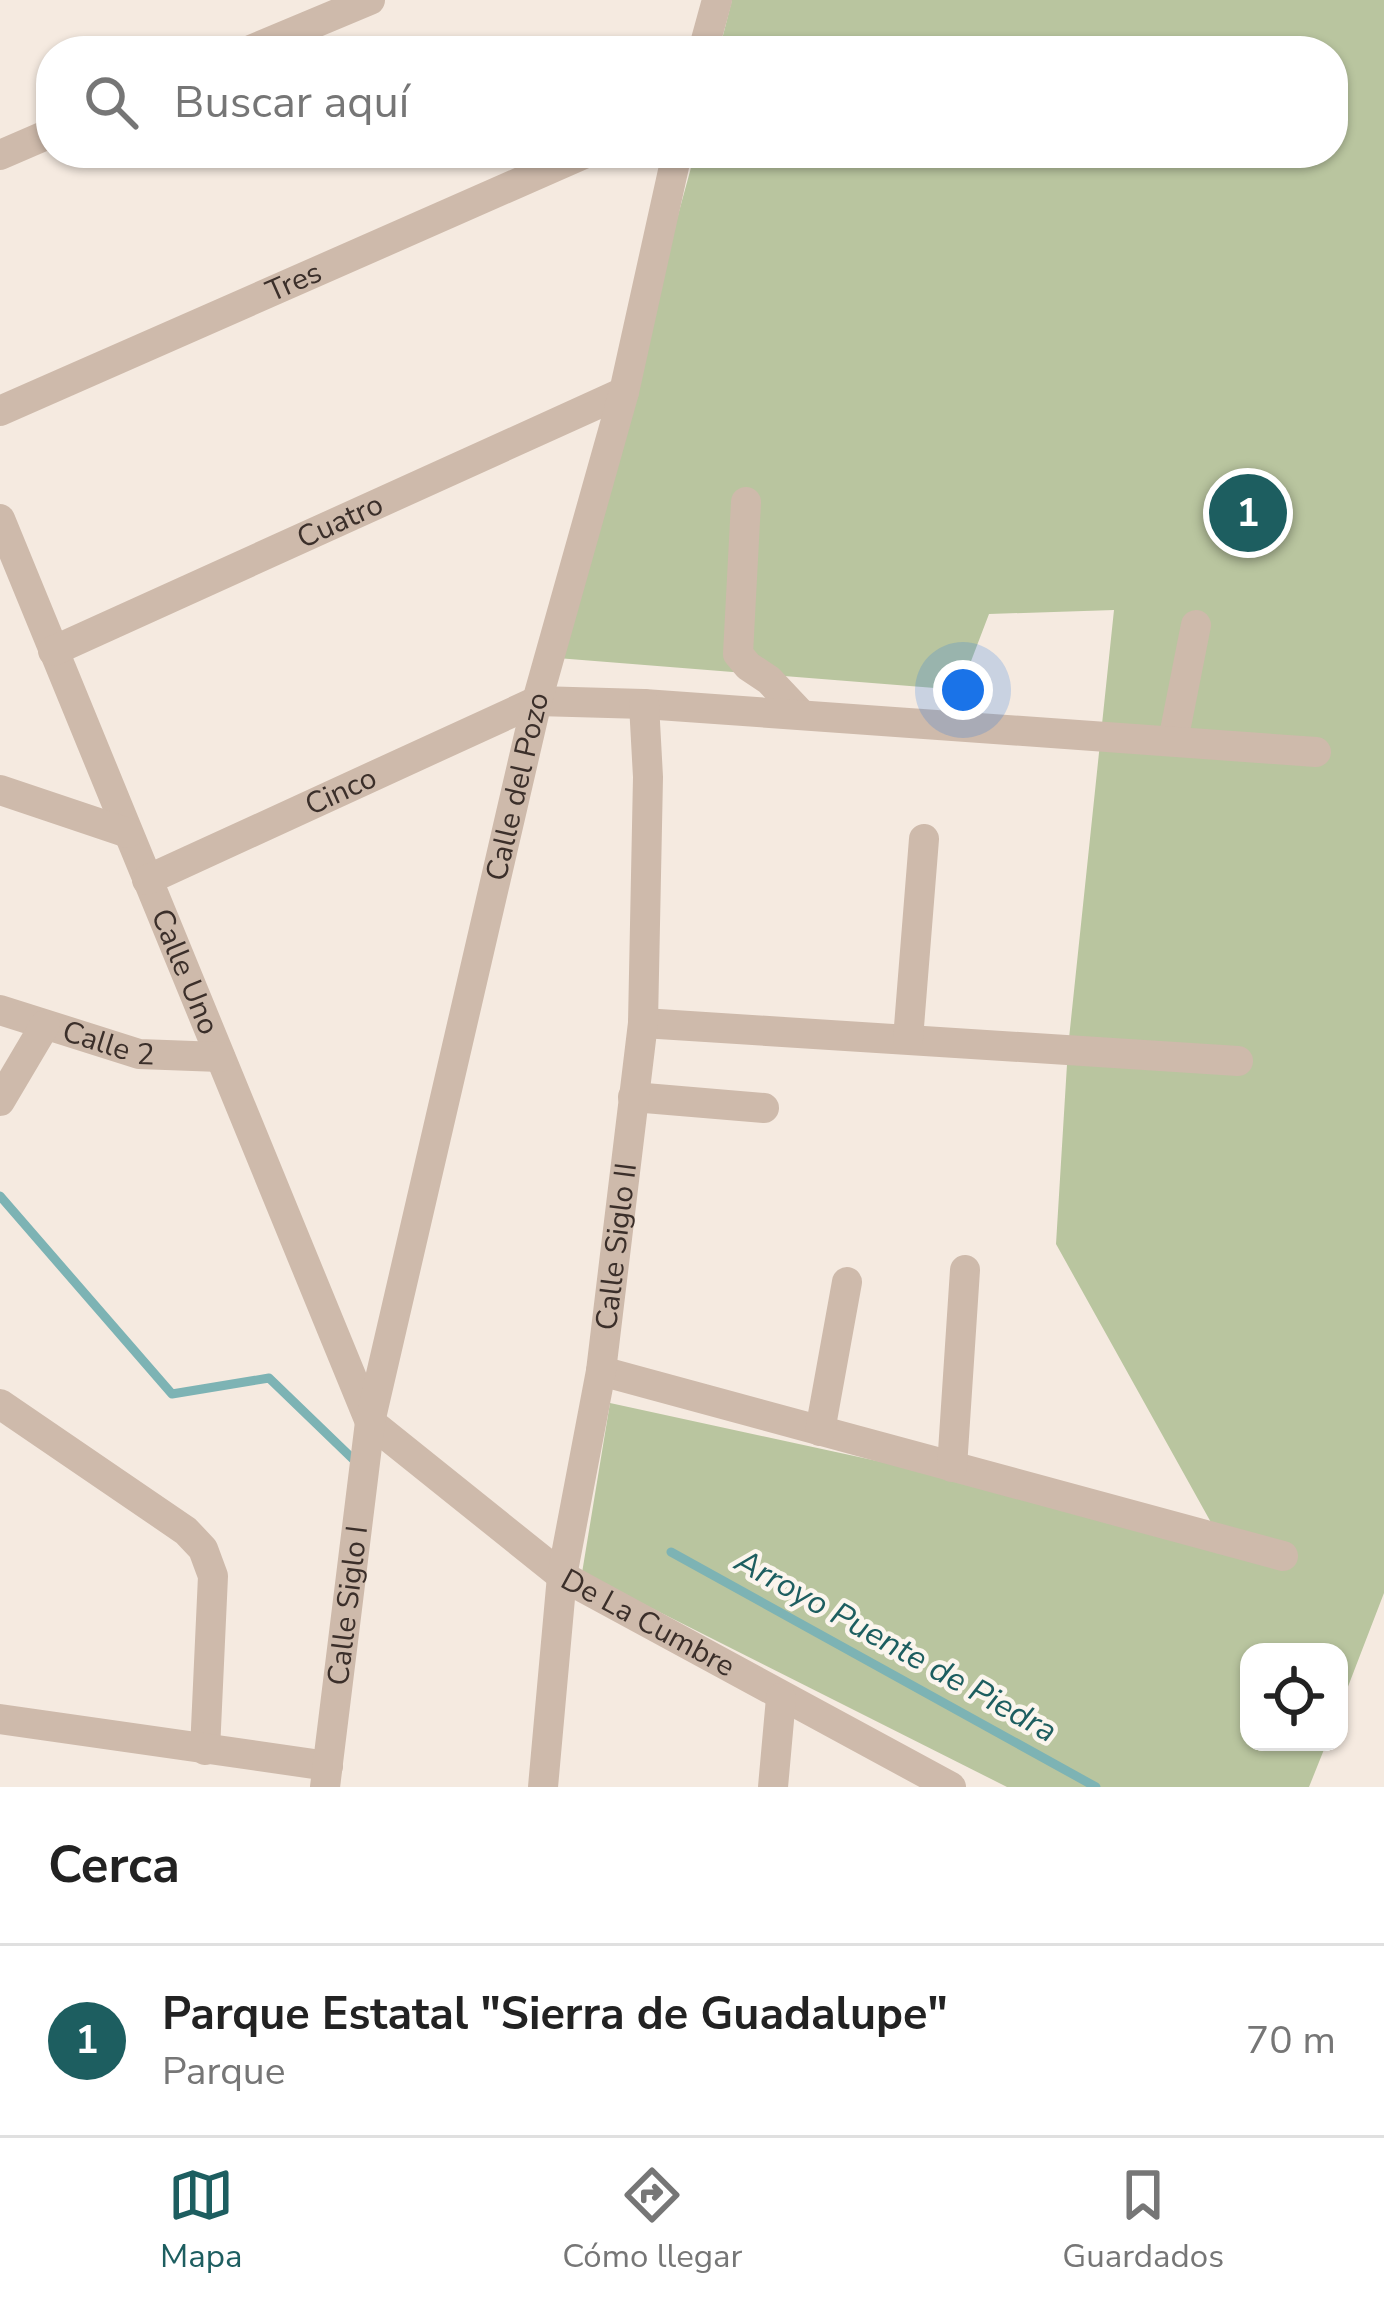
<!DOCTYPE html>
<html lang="es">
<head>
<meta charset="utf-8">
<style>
  :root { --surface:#fff; --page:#f2f2f2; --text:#222; --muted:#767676; --line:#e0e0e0; --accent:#1d5e60 }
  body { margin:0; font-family:"Nunito Sans",sans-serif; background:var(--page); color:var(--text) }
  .controls { position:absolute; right:36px; bottom:36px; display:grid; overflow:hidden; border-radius:24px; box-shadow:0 3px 9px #0004 }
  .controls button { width:108px; height:108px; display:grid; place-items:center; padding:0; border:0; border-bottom:3px solid var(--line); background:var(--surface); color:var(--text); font:60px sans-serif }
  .you { position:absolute; left:963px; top:690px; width:42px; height:42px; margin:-30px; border:9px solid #fff; border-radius:50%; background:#1a73e8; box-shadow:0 0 0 18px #1a73e833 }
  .badge { display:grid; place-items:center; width:78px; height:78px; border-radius:50%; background:var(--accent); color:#fff; font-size:39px; font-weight:700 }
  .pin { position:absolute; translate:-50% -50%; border:6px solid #fff; box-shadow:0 3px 12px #0006 }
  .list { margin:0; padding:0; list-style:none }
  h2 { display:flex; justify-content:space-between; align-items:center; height:156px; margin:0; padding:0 48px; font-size:51px }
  h2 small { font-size:39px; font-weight:400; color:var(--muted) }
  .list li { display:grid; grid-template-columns:78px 1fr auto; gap:36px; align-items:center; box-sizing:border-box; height:192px; padding:0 48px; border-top:3px solid var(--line) }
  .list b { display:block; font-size:45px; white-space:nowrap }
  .list p { margin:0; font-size:39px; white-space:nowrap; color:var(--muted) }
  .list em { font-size:39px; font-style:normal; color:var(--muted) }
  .icon { flex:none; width:66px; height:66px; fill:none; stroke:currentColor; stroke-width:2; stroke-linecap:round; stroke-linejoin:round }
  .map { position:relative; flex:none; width:1384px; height:1787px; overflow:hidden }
  .search { position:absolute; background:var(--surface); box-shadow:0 3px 9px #0004; left:36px; right:36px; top:36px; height:132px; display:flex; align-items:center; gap:30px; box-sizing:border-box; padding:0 42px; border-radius:48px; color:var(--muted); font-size:45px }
  .sheet { height:348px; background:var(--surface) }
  nav { display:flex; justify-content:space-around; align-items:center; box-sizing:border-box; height:168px; border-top:3px solid var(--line); background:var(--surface); font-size:33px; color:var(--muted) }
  nav a { display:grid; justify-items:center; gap:6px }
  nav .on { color:var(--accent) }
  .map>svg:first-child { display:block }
</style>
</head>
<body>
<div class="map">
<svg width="1384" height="1787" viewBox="0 0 1384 1787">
  <rect width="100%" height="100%" fill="#f5eae0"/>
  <path fill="#b9c59f" d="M732,0H1384V1593L1339,1710V1652H1249V1742H1327L1309,1787H1007L582,1573L610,1403L1218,1535L1056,1244L1068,1048L1114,610L989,614L960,690L557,658L695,153H1333V51H719Z"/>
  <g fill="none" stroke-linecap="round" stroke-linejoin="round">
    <path stroke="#7db3b4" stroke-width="9" d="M0,1196L172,1394L269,1378L355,1461
      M671,1552L1096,1787"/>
    <g stroke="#cebaab" stroke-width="30">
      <path d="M248,51L370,0"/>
      <path d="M703,51L717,0"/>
      <path d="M0,155L51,133"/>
      <path id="s1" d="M0,411L586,153"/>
      <path d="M746,502L738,654L748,666L769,680L802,715"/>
      <path id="s2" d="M0,519L370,1422L562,1576L951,1787"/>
      <path id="s3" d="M53,651L624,392"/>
      <path d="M1173,741L1196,625"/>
      <path d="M0,790L128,833"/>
      <path id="s4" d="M147,880L537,701L644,704L1316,752"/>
      <path id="s5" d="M0,1010L139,1054L220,1057"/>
      <path d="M643,1023L1238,1061"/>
      <path d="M908,1039L924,839"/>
      <path d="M633,1097L764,1108"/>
      <path d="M0,1101L45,1025"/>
      <path d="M601,1371L1283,1556"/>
      <path d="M0,1404L186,1531L203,1549L213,1576L205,1750"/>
      <path d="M820,1431L847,1282"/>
      <path d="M952,1467L965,1270"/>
      <path d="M0,1719L328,1766"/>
      <path id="s6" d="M325,1787L370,1422L537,701L624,392L677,153"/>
      <path id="s7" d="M543,1787L562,1576L601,1371L643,1023L648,777L644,704"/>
      <path d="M773,1787L781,1698"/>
    </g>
  </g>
  <g text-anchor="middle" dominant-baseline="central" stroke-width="9" stroke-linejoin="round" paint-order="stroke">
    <g font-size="30" fill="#3b2f2a" stroke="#fbf5ed">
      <text stroke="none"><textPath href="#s1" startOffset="321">Tres</textPath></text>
      <text stroke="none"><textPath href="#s3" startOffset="315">Cuatro</textPath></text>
      <text stroke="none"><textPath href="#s6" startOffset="1020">Calle del Pozo</textPath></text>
      <text stroke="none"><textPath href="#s4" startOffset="213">Cinco</textPath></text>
      <text stroke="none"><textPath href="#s2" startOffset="489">Calle Uno</textPath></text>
      <text stroke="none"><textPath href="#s5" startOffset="114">Calle 2</textPath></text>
      <text stroke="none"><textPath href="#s7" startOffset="546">Calle Siglo II</textPath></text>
      <text stroke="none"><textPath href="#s6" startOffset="183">Calle Siglo I</textPath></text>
      <text stroke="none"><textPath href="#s2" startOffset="1320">De La Cumbre</textPath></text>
    </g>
    <g font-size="33" font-style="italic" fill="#1d5e60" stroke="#fbf5ed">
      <text transform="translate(896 1646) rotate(29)">Arroyo Puente de Piedra</text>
    </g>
  </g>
</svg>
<div class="controls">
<button><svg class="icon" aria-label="locate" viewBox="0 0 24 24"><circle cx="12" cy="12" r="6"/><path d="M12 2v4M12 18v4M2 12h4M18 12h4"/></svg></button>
</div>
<div class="you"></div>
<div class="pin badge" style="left:1248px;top:513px">1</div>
<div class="search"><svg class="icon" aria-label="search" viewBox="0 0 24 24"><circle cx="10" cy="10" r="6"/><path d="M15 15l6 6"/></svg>Buscar aquí</div>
</div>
<section class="sheet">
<h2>Cerca<small></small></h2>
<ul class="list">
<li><span class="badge">1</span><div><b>Parque Estatal &quot;Sierra de Guadalupe&quot;</b><p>Parque</p></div><em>70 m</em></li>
</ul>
</section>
<nav>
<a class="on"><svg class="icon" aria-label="map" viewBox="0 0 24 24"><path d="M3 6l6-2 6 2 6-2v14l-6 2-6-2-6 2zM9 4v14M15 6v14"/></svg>Mapa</a>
<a><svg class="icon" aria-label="directions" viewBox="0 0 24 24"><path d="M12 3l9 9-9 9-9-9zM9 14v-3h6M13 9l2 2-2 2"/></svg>Cómo llegar</a>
<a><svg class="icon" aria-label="saved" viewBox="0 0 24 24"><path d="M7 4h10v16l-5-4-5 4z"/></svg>Guardados</a>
</nav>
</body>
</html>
